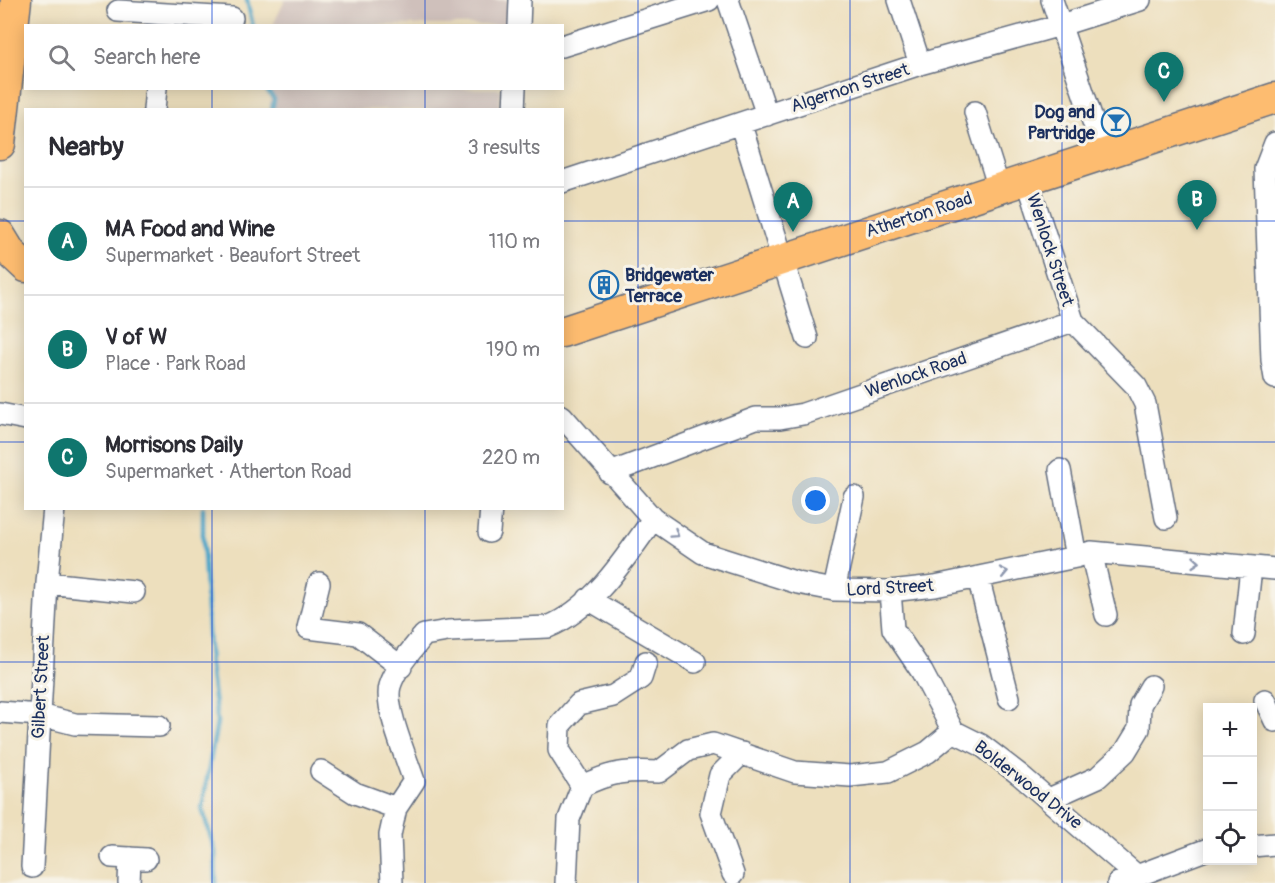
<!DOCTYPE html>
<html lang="en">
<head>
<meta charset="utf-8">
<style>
  :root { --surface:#fff; --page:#f2f2f3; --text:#2b2b33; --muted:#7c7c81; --line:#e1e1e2; --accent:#0f766e }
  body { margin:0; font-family:Pangolin,sans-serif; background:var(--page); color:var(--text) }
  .controls { position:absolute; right:18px; bottom:18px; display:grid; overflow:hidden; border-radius:0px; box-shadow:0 3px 15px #0003 }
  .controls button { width:54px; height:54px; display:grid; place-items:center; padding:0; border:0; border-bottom:2px solid var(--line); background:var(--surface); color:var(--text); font:30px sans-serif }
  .you { position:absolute; left:816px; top:501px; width:21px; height:21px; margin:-15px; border:4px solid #fff; border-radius:50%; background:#1a73e8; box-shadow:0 0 0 9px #1a73e833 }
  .badge { display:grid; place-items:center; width:39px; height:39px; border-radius:50%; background:var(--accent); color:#fff; font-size:20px; font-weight:700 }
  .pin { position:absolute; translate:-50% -50px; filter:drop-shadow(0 2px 3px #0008) }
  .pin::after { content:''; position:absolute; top:32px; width:21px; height:18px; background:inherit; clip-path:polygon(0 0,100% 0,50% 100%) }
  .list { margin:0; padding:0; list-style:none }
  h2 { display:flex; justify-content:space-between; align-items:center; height:78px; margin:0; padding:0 24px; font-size:26px }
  h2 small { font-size:20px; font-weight:400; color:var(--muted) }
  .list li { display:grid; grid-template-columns:39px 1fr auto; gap:18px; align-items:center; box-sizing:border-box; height:108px; padding:0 24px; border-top:2px solid var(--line) }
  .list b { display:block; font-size:22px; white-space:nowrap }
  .list p { margin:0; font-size:20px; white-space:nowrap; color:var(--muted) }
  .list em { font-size:20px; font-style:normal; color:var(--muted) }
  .icon { flex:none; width:33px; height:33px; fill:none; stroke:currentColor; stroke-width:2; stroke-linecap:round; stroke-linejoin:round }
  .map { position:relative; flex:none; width:1275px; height:883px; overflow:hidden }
  .search { position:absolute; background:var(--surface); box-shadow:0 3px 15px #0003; left:24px; top:24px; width:540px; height:66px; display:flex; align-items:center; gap:15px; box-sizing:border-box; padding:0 21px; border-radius:0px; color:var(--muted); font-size:22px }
  .panel { position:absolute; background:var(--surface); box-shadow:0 3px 15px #0003; left:24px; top:108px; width:540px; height:402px; border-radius:0px }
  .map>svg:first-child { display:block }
</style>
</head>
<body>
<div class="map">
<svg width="1275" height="883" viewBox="0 0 1275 883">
  <rect width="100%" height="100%" fill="#f7f3e8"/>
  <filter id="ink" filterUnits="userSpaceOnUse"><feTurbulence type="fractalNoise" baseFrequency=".0167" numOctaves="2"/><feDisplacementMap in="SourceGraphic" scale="12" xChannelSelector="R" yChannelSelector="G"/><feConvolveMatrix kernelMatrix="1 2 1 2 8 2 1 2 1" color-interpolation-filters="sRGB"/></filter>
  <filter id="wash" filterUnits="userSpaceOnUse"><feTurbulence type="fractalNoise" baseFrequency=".008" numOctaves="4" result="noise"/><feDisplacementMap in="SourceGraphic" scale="24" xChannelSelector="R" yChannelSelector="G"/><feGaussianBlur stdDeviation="1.35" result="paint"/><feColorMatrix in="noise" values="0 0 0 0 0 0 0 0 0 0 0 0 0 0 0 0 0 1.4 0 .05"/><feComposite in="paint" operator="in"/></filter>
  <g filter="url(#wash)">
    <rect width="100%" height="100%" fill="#eddfbd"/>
    <path fill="#cfc0bb" d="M285,0H508L506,25H273Z
      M271,89V88L501,89L499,110L270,109Z"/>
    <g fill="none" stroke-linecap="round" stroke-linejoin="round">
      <path stroke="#4ba6c9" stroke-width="4.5" d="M247,0L253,26
        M265,88L274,99L272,110
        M203,508V539L210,666L217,722L202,808L215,851L216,883"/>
    </g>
  </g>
  <g filter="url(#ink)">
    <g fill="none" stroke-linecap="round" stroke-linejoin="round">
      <g stroke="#646d7f" stroke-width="24">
        <path id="minor" d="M728,0L767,115
          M899,0L920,64
          M1052,0L1104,154
          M118,11L232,18
          M519,26L520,0
          M562,46L709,0
          M154,110L156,88
          M514,110L515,88
          M975,112L999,188
          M741,125L807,338
          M1275,143L1265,169L1272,360L1275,378
          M1027,179L1073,321L1136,386L1145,404L1166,518
          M562,182L920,64L1061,25L1140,0
          M0,414L26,419
          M562,416L653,519L703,553L798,583L834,590L890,591L935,586L1076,557L1091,552L1275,569
          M1060,470L1076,557
          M610,473L756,418H780L803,414L1073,321
          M489,532L491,508
          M1091,552L1106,615
          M978,577L1009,698
          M47,583L134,592
          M319,583L308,628L358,634L401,667
          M834,590L854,497
          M890,591L893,629L922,672L953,731L981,745L1020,775L1137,876
          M588,599L695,662
          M1244,634L1251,567
          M1265,700L1275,721
          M0,712L40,715L75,724L159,726
          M321,771L355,793L396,808
          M582,786C611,772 627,770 659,772L688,750L713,744L795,772L850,776L888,772L928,752L953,731
          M582,786L559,750L560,725L579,704L613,696L641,678L646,662
          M1049,799L1098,777L1125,752L1139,729L1140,705L1151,686
          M1252,846L1275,844
          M112,857L146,859
          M32,867L47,583L54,508
          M733,874L711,813L720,775L742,753
          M129,883L130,858
          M392,883L390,835L396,808L414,781C407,759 384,707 390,686C396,667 412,650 424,635L448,631L548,627C594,608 625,558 653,519
          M566,883L569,819L582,786
          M1118,883L1208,849"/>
      </g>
      <g stroke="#646d7f" stroke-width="33">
        <path id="highway" d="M0,144L16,0
          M0,235L11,253L26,267
          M562,332L1275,98"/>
      </g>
      <use href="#minor" stroke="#fff" stroke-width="21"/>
      <use href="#highway" stroke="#fdbc70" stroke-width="30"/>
    </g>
    <defs><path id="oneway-chevron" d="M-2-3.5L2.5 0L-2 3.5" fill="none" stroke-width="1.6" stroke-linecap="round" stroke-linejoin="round" transform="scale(1.5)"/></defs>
    <g stroke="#8d97ae">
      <use href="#oneway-chevron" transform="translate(675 534) rotate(34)"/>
      <use href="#oneway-chevron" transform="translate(1196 562) rotate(5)"/>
      <use href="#oneway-chevron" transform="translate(1004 572) rotate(-12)"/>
    </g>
  </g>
  <path fill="none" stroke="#1d4ed8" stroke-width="1.5" stroke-opacity="0.55" d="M212,0V26M425,0V26M638,0V883M850,0V883M1062,0V883M212,88V110M425,88V110M0,221H26M562,221H1275M0,442H26M562,442H1275M212,508V883M425,508V883M0,662H1275"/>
  <defs>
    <g id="bar-ring" transform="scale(1.5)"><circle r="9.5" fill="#f7f3e8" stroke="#1f6fb2" stroke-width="1.5"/><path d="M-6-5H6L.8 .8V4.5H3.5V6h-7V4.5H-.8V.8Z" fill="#1f6fb2"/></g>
    <g id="building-ring" transform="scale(1.5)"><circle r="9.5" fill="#f7f3e8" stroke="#1f6fb2" stroke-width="1.5"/><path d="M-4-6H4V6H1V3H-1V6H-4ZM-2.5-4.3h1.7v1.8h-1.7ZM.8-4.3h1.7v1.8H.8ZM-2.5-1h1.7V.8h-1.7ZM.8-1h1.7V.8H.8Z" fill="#1f6fb2"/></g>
  </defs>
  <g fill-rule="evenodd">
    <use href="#bar-ring" x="1116" y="122"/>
    <use href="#building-ring" x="604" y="285"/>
  </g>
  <g text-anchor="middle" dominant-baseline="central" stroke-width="6" stroke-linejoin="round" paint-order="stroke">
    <g font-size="18" fill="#1b2f5e" stroke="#f7f3e8">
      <text transform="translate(850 88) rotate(-18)">Algernon Street</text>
      <text transform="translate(919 215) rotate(-18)">Atherton Road</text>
      <text transform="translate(1050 250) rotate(72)">Wenlock Street</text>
      <text transform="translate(916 375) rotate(-19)">Wenlock Road</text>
      <text transform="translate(890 588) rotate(-3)">Lord Street</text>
      <text transform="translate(41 687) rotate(-87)">Gilbert Street</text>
      <text transform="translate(1028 785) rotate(38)">Bolderwood Drive</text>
    </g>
    <g font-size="18" font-weight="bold" fill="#1b2f5e" stroke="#f7f3e8" text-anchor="end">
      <text x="1095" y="112">Dog and<tspan x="1095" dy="21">Partridge</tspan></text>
      <text x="625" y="275" text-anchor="start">Bridgewater<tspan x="625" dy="21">Terrace</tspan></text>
    </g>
  </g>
</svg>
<div class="controls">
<button>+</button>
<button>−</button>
<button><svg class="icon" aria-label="locate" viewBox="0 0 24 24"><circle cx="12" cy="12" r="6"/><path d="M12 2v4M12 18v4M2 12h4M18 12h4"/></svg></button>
</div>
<div class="you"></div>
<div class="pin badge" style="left:793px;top:232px">A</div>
<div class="pin badge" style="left:1197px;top:230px">B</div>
<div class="pin badge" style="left:1164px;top:102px">C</div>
<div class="search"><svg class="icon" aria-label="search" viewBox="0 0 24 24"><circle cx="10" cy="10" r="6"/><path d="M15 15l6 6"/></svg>Search here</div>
<section class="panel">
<h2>Nearby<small>3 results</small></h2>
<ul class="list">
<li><span class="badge">A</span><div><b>MA Food and Wine</b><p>Supermarket · Beaufort Street</p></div><em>110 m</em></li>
<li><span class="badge">B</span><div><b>V of W</b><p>Place · Park Road</p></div><em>190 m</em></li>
<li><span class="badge">C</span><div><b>Morrisons Daily</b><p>Supermarket · Atherton Road</p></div><em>220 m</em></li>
</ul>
</section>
</div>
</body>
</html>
